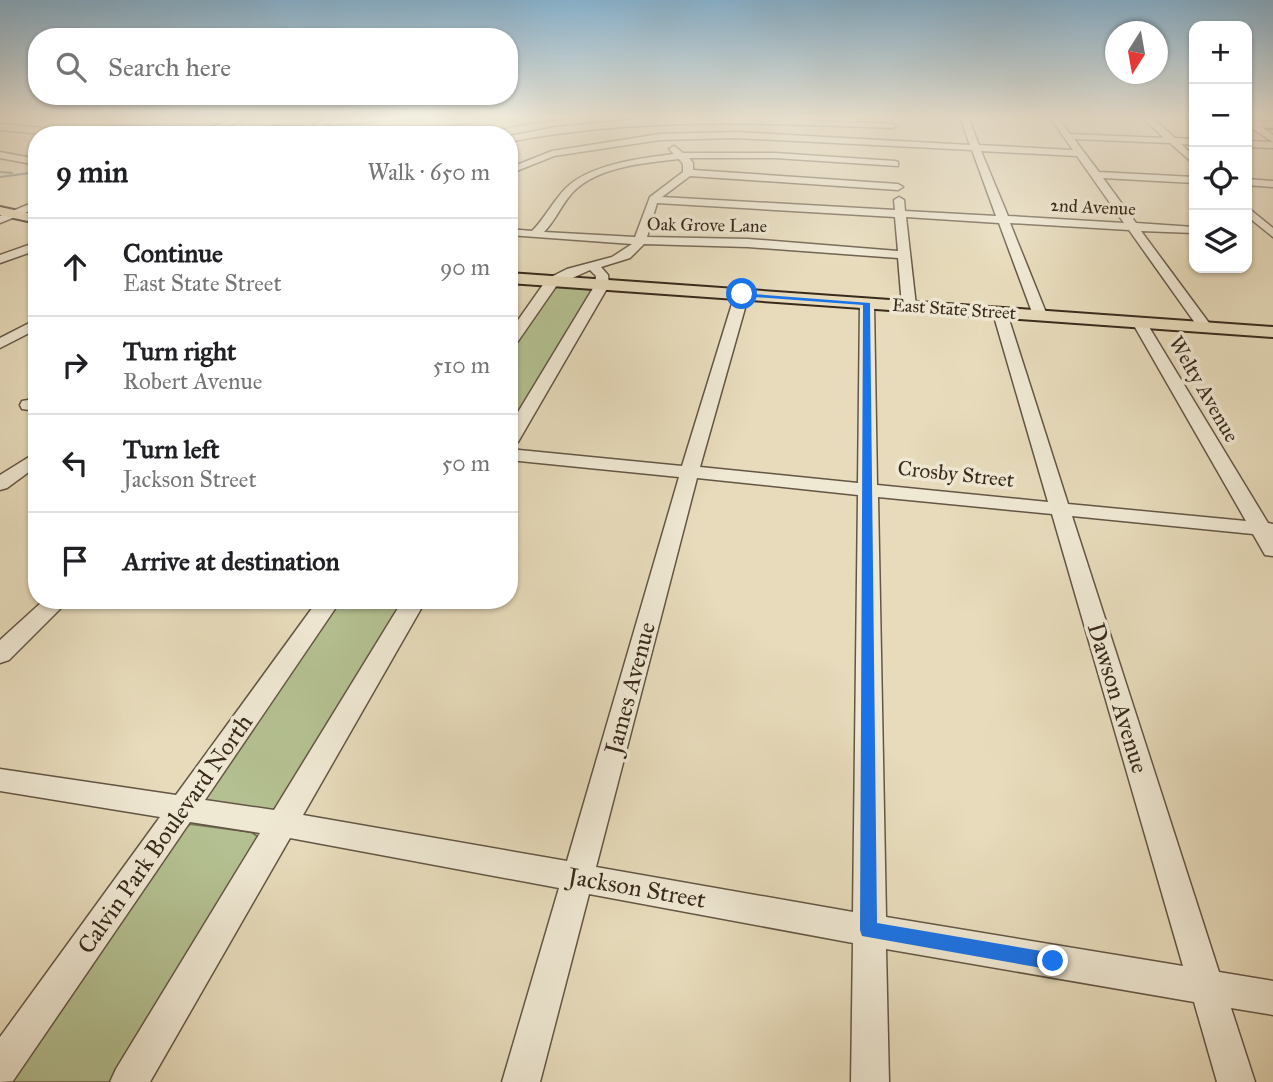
<!DOCTYPE html>
<html lang="en">
<head>
<meta charset="utf-8">
<style>
  :root { --surface:#fff; --page:#f6f6f6; --text:#202124; --muted:#757577; --line:#e0e0e0 }
  body { margin:0; font-family:"IM FELL Great Primer",serif; background:var(--page); color:var(--text) }
  .controls { position:absolute; right:21px; top:21px; display:grid; overflow:hidden; border-radius:14px; box-shadow:0 2px 5px #0004 }
  .controls button { width:63px; height:63px; display:grid; place-items:center; padding:0; border:0; border-bottom:2px solid var(--line); background:var(--surface); color:var(--text); font:35px sans-serif }
  .compass { position:absolute; left:1105px; top:21px; width:63px; height:63px; border-radius:50%; background:var(--surface); box-shadow:0 2px 5px #0004; rotate:191deg }
  .stop { position:absolute; width:21px; height:21px; margin:-16px; border:5px solid #1a73e8; border-radius:50%; background:#fff }
  .stop.end { background:#1a73e8; border-color:#fff; box-shadow:0 2px 7px #0008 }
  .list { margin:0; padding:0; list-style:none }
  h2 { display:flex; justify-content:space-between; align-items:center; height:91px; margin:0; padding:0 28px; font-size:30px }
  h2 small { font-size:23px; font-weight:400; color:var(--muted) }
  .list li { display:grid; grid-template-columns:46px 1fr auto; gap:21px; align-items:center; box-sizing:border-box; height:98px; padding:0 28px; border-top:2px solid var(--line) }
  .list b { display:block; font-size:26px; white-space:nowrap }
  .list p { margin:0; font-size:23px; white-space:nowrap; color:var(--muted) }
  .list em { font-size:23px; font-style:normal; color:var(--muted) }
  .icon { flex:none; width:38px; height:38px; fill:none; stroke:currentColor; stroke-width:2; stroke-linecap:round; stroke-linejoin:round }
  .map { position:relative; flex:none; width:1273px; height:1082px; overflow:hidden }
  .search { position:absolute; background:var(--surface); box-shadow:0 2px 5px #0004; left:28px; top:28px; width:490px; height:77px; display:flex; align-items:center; gap:18px; box-sizing:border-box; padding:0 24px; border-radius:28px; color:var(--muted); font-size:26px }
  .panel { position:absolute; background:var(--surface); box-shadow:0 2px 5px #0004; left:28px; top:126px; width:490px; height:483px; border-radius:28px }
  .map>svg:first-child { display:block }
</style>
</head>
<body>
<div class="map">
<svg width="1273" height="1082" viewBox="0 0 1273 1082">
  <rect width="100%" height="100%" fill="#e7dbbb"/>
  <filter id="stains"><feTurbulence type="fractalNoise" baseFrequency=".00286" numOctaves="4"/><feColorMatrix values="0 0 0 0 .2 0 0 0 0 .09 0 0 0 0 .02 0 0 0 .5 -.17"/></filter>
  <radialGradient id="worn" r=".72"><stop offset=".6" stop-color="#630" stop-opacity="0"/><stop offset="1" stop-color="#630" stop-opacity=".3"/></radialGradient>
  <path fill="#b4c091" stroke="#767556" stroke-width="2" d="M438,117H583L531,123L472,135H249L271,125L311,127Z
    M559,286L593,290L509,432V351L552,289Z
    M336,600H407L274,812L207,805L202,795Z
    M190,824L251,832L257,836L258,842L117,1082H3L174,836Z"/>
  <g fill="none" stroke-linecap="round" stroke-linejoin="round">
    <path stroke="#72807a" stroke-width="2" d="M304,135L367,128H440L512,117
      M0,172L12,173
      M0,177L37,172"/>
    <g stroke="#645644" stroke-width="3">
      <path id="minor" d="M237,117H248L210,135L128,131L55,135L0,130V124L55,129L129,126L205,130Z
        M329,117H339L321,127L314,125Z
        M422,117L416,120L412,118L413,117Z
        M960,117H968L979,145L1073,150L1050,117H1058L1070,134L1164,138L1142,117H1151L1175,138L1194,139V145L1181,144L1194,156V164L1170,143L1074,139L1099,172L1194,177V183L1103,178L1136,223L1194,227V233L1141,231L1212,327L1210,330H1200L1129,230L1010,223L1047,315L1040,319L1033,315L999,223L906,217L916,306L909,310L902,306L898,258L748,247L644,244L630,258L601,267L608,275L609,285L518,442L509,447V427L595,285L596,276L590,270L557,285L514,347L509,348V333L547,279L567,269L612,257L632,244L509,235V229L532,231C545,218 553,201 566,188C590,164 642,158 674,154L669,149L674,146L683,153H775L895,161L898,162V166L775,158H689L693,163V170L898,184L903,187L898,190L690,176L662,197L895,210L894,200L899,197L904,200L905,211L996,216L972,150L735,138L660,140L554,156L509,174V168L552,151L660,134L735,132L970,145ZM981,151L1077,156L1124,223L1008,216ZM679,159L683,164V172L650,197L635,237L544,232C556,220 562,203 574,191C600,166 645,163 679,159ZM657,203L895,217L898,251L748,239L647,237Z
        M652,118H748L892,124L896,126L892,128C763,123 637,117 509,142V136L556,127Z
        M1247,121H1253L1273,135V142L1247,125Z
        M1247,141L1273,142V148L1247,147Z
        M0,152L37,159V165L0,158Z
        M1247,179L1273,181V187L1247,185Z
        M37,201V208L0,223V216Z
        M1247,207L1273,228V237L1247,216Z
        M37,242V250L0,263V255Z
        M742,290L749,294L700,467L858,483L860,303L867,299L874,303L877,485L1048,502L993,313L1000,309L1007,313L1068,504L1246,521L1132,322L1139,318L1146,322L1268,523L1273,524V556L1265,555L1253,534L1072,516L1219,972L1273,981V1015L1231,1008L1255,1082H1217L1194,1002L886,949L889,1082H851L853,943L589,894L540,1082H502L559,888L290,838L150,1082H110L116,1069L260,833L190,822L13,1081L0,1082V1037L160,817L0,791V769L176,795L318,600H341L205,800L274,810L403,600H426L303,815L567,861L679,477L509,460V449L682,466L735,294ZM697,478L858,495L853,912L596,867ZM878,497L1052,514L1183,966L886,917Z
        M37,319V329L0,348V338Z
        M28,400L37,401V411L22,409L20,405L22,401Z
        M37,452V466L7,488L0,490V475Z
        M44,600H69L9,660L0,663V640Z"/>
    </g>
    <g stroke="#392a1c" stroke-width="4">
      <path id="major" d="M1186,117H1194V120L1187,119Z
        M1247,120L1273,122V128L1247,126Z
        M0,207L37,215V223L0,215Z
        M509,273L1273,327V337L509,283Z"/>
    </g>
    <use href="#minor" fill="#efe8d3" fill-rule="evenodd"/>
    <use href="#major" fill="#e7dbbb" fill-rule="evenodd"/>
  </g>
  <linearGradient id="sky" x2="0" y2="1"><stop stop-color="#88b6d5"/><stop offset="0.44" stop-color="#f4efe0"/><stop offset="1" stop-color="#f4efe0" stop-opacity="0"/></linearGradient>
  <rect width="1273" height="268" fill="url(#sky)"/>
  <path fill="#1a73e8" d="M740,293L870,303L877,923L1053,953L1059,955L1062,961L1059,968L1053,970L862,936L860,930L863,305L742,296Z"/>
  <g text-anchor="middle" dominant-baseline="central" stroke-width="7" stroke-linejoin="round" paint-order="stroke">
    <g font-size="18" fill="#392a1c" stroke="#efe8d3">
      <text transform="translate(1093 207) rotate(3)">2nd Avenue</text>
      <text transform="translate(707 225) rotate(1)">Oak Grove Lane</text>
      <text transform="translate(954 309) rotate(4)">East State Street</text>
    </g>
    <g font-size="21" fill="#392a1c" stroke="#efe8d3">
      <text transform="translate(1204 389) rotate(60)">Welty Avenue</text>
      <text transform="translate(956 474) rotate(6)">Crosby Street</text>
    </g>
    <g font-size="24" fill="#392a1c" stroke="#efe8d3">
      <text transform="translate(630 688) rotate(-75)">James Avenue</text>
      <text transform="translate(1118 698) rotate(73)">Dawson Avenue</text>
      <text transform="translate(165 834) rotate(-55)">Calvin Park Boulevard North</text>
      <text transform="translate(637 888) rotate(10)">Jackson Street</text>
    </g>
  </g>
  <rect width="100%" height="100%" filter="url(#stains)"/>
  <rect width="100%" height="100%" fill="url(#worn)"/>
</svg>
<div class="controls">
<button>+</button>
<button>−</button>
<button><svg class="icon" aria-label="locate" viewBox="0 0 24 24"><circle cx="12" cy="12" r="6"/><path d="M12 2v4M12 18v4M2 12h4M18 12h4"/></svg></button>
<button><svg class="icon" aria-label="layers" viewBox="0 0 24 24"><path d="M12 4l9 5-9 5-9-5zM3 14l9 5 9-5"/></svg></button>
</div>
<svg class="compass" viewBox="-18 -18 36 36"><path d="M0-13l5 13h-10z" fill="#e53935"/><path d="M0 13l5-13h-10z" fill="#757577"/></svg>
<div class="stop" style="left:742px;top:294px"></div>
<div class="stop end" style="left:1053px;top:961px"></div>
<div class="search"><svg class="icon" aria-label="search" viewBox="0 0 24 24"><circle cx="10" cy="10" r="6"/><path d="M15 15l6 6"/></svg>Search here</div>
<section class="panel">
<h2>9 min<small>Walk · 650 m</small></h2>
<ul class="list">
<li><svg class="icon" aria-label="ahead" viewBox="0 0 24 24"><path d="M12 20V5M6 11l6-6 6 6"/></svg><div><b>Continue</b><p>East State Street</p></div><em>90 m</em></li>
<li><svg class="icon" aria-label="right" viewBox="0 0 24 24"><path d="M7 20v-9h11M14 6l5 5-5 5"/></svg><div><b>Turn right</b><p>Robert Avenue</p></div><em>510 m</em></li>
<li><svg class="icon" aria-label="left" viewBox="0 0 24 24"><path d="M17 20v-9H6M10 6l-5 5 5 5"/></svg><div><b>Turn left</b><p>Jackson Street</p></div><em>50 m</em></li>
<li><svg class="icon" aria-label="arrive" viewBox="0 0 24 24"><path d="M6 21V4h12l-3 4 3 4H6"/></svg><div><b>Arrive at destination</b></div></li>
</ul>
</section>
</div>
</body>
</html>
